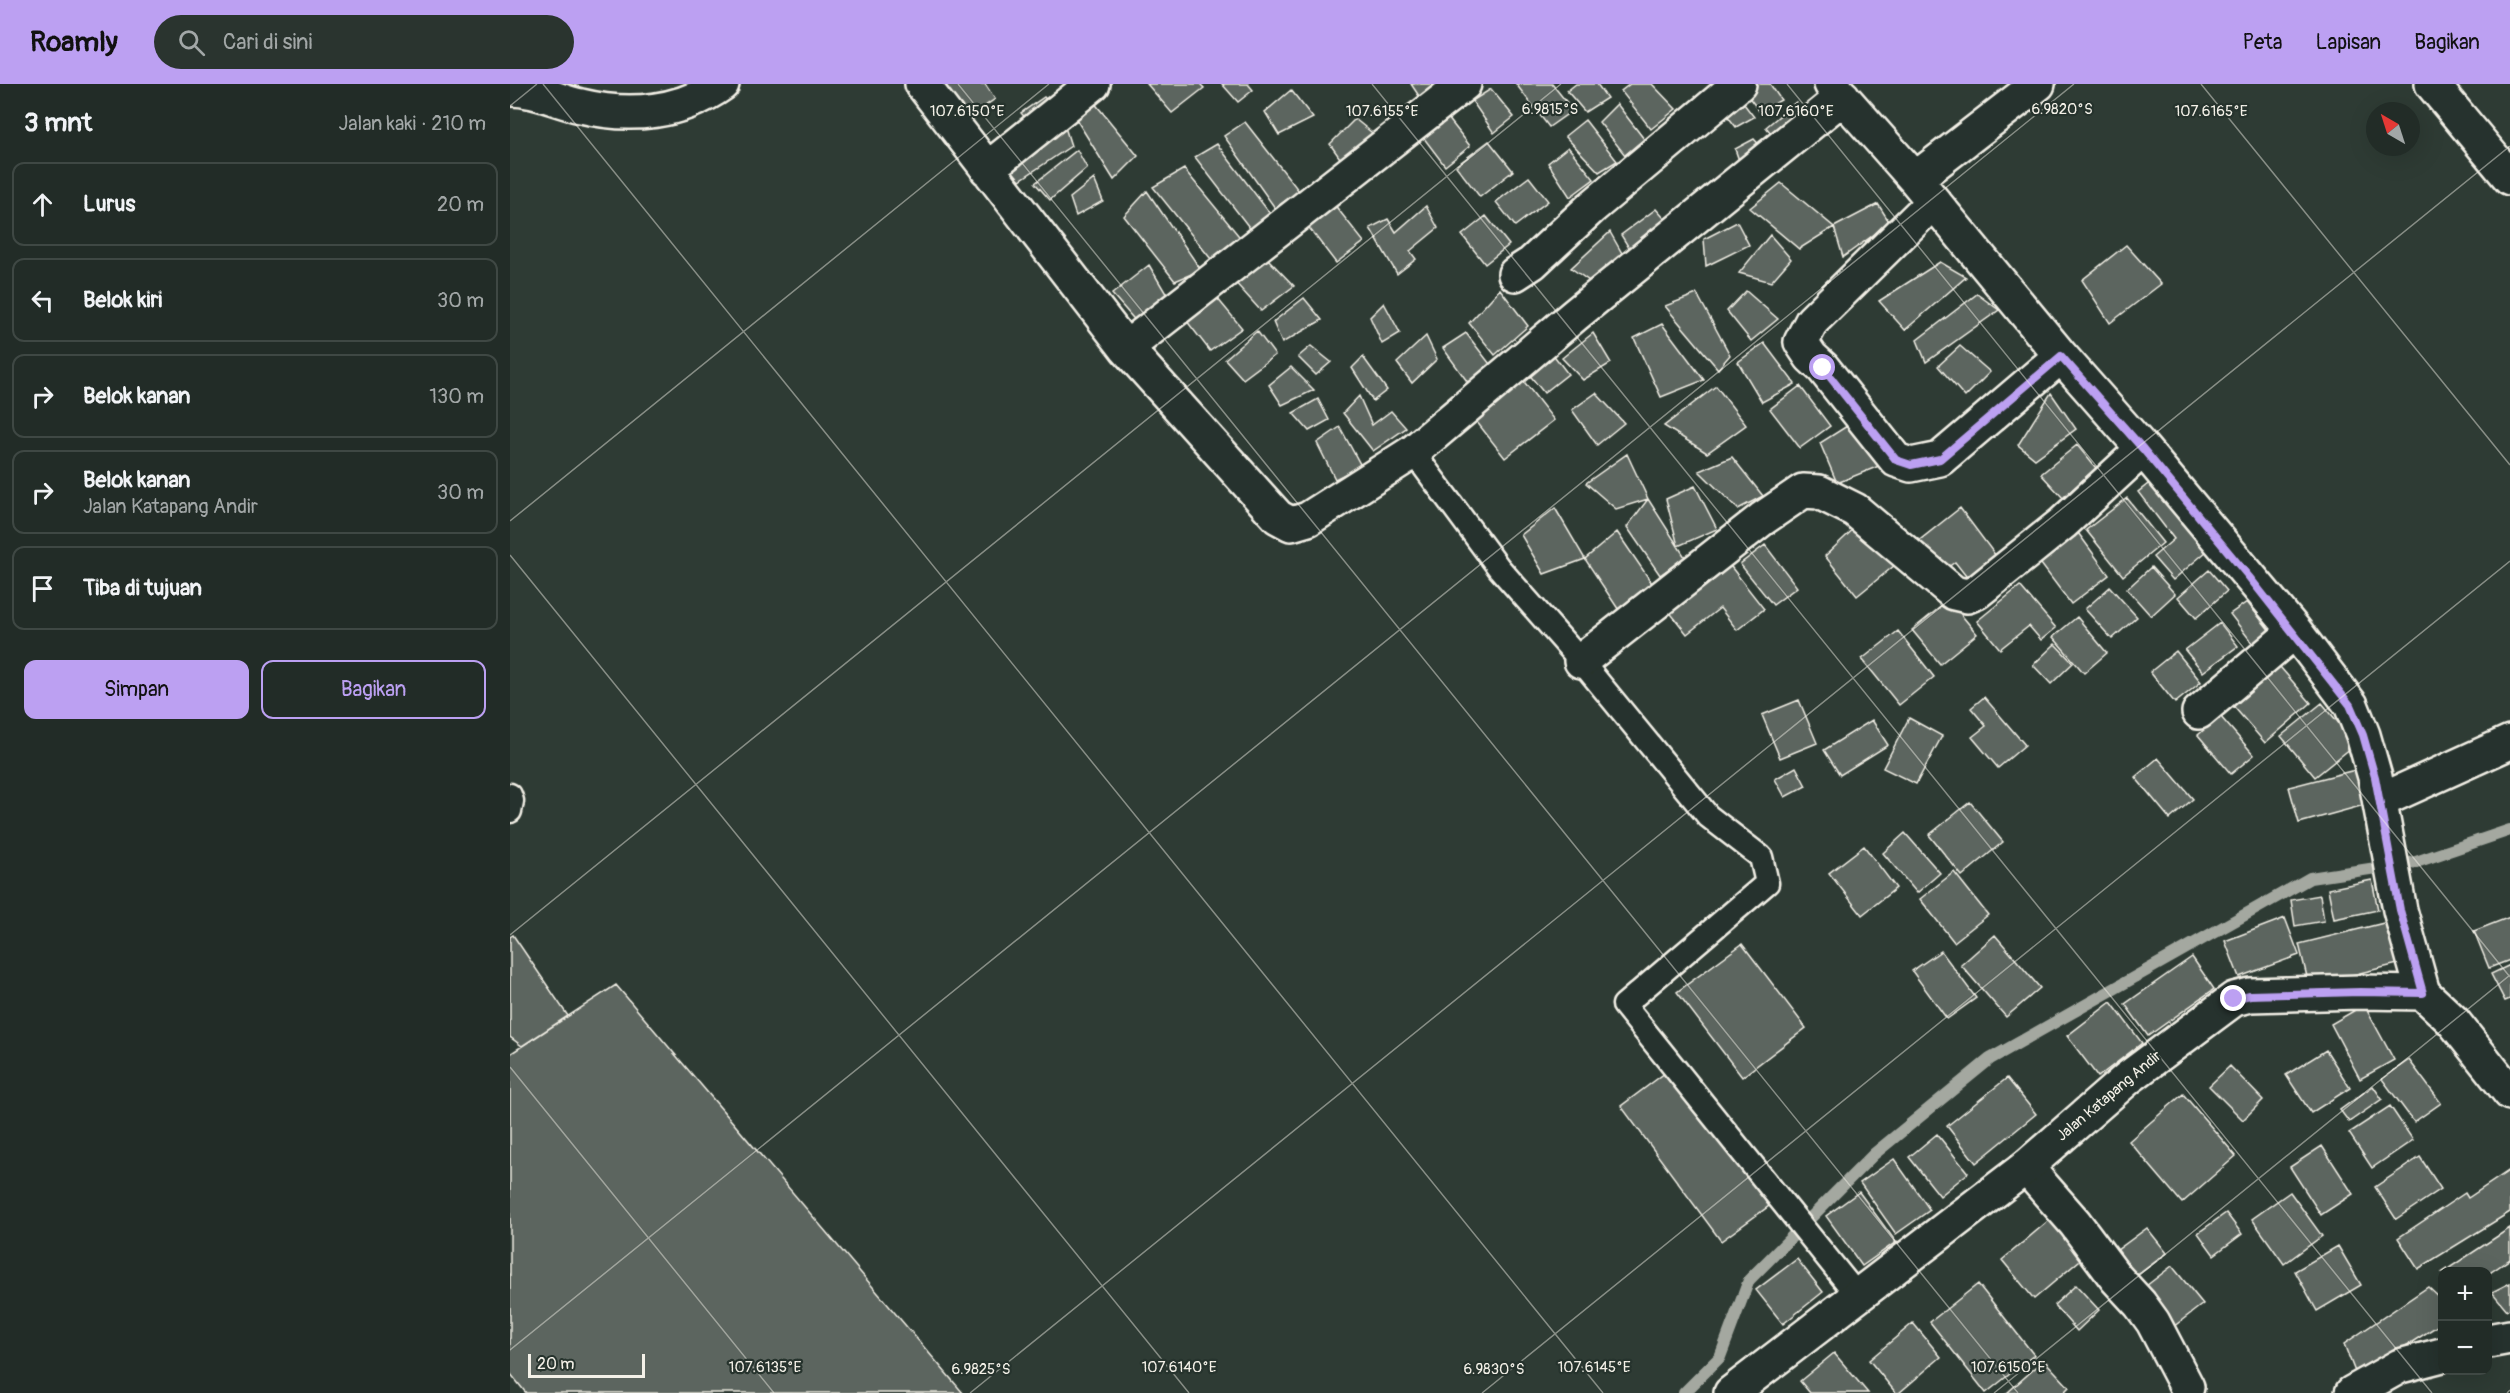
<!DOCTYPE html>
<html lang="id">
<head>
<meta charset="utf-8">
<style>
  :root { --surface:#222c27; --page:#2a342f; --text:#f1f3f6; --muted:#a2a7a7; --line:#3f4844; --accent:#bca0f2 }
  body { margin:0; font-family:Pangolin,sans-serif; background:var(--page); color:var(--text) }
  .controls { position:absolute; right:18px; bottom:18px; display:grid; overflow:hidden; border-radius:12px; box-shadow:0 6px 24px #0002 }
  .controls button { width:54px; height:54px; display:grid; place-items:center; padding:0; border:0; border-bottom:2px solid var(--line); background:var(--surface); color:var(--text); font:30px sans-serif }
  .compass { position:absolute; left:1856px; top:18px; width:54px; height:54px; border-radius:50%; background:var(--surface); box-shadow:0 6px 24px #0002; rotate:321deg }
  .scale { position:absolute; left:18px; bottom:15px; width:117px; box-sizing:border-box; padding-left:6px; border:3px solid #f4f1e8; border-top:0; font-size:16px; line-height:21px; white-space:nowrap; color:#f4f1e8; -webkit-text-stroke:4px #26332d; paint-order:stroke }
  .stop { position:absolute; width:18px; height:18px; margin:-14px; border:4px solid #bca0f2; border-radius:50%; background:#fff }
  .stop.end { background:#bca0f2; border-color:#fff; box-shadow:0 2px 6px #0008 }
  .list { margin:0; padding:0; list-style:none }
  h2 { display:flex; justify-content:space-between; align-items:center; height:78px; margin:0; padding:0 24px; font-size:26px }
  h2 small { font-size:20px; font-weight:400; color:var(--muted) }
  .list li { display:grid; grid-template-columns:39px 1fr auto; gap:18px; align-items:center; box-sizing:border-box; height:84px; margin:0 12px 12px; padding:0 12px; border:2px solid var(--line); border-radius:12px }
  .list b { display:block; font-size:22px; white-space:nowrap }
  .list p { margin:0; font-size:20px; white-space:nowrap; color:var(--muted) }
  .list em { font-size:20px; font-style:normal; color:var(--muted) }
  .actions { display:flex; gap:12px; padding:18px 24px }
  .actions a { flex:1; padding:14px 0; border:2px solid var(--accent); border-radius:12px; text-align:center; font-size:21px; color:var(--accent) }
  .actions .main { background:var(--accent); color:#111 }
  .icon { flex:none; width:33px; height:33px; fill:none; stroke:currentColor; stroke-width:2; stroke-linecap:round; stroke-linejoin:round }
  .map { position:relative; flex:none; width:2000px; height:1309px; overflow:hidden }
  header { display:flex; align-items:center; gap:36px; box-sizing:border-box; height:84px; padding:0 30px; background:var(--accent); color:#111 }
  header strong { font-size:28px }
  nav { display:flex; gap:33px; margin-inline-start:auto; font-size:21px }
  .search { width:420px; height:54px; background:var(--page); display:flex; align-items:center; gap:15px; box-sizing:border-box; padding:0 21px; border-radius:33px; color:var(--muted); font-size:22px }
  main { display:flex }
  aside { flex:1; background:var(--surface) }
  .map>svg:first-child { display:block }
</style>
</head>
<body>
<header>
<strong>Roamly</strong>
<div class="search"><svg class="icon" aria-label="search" viewBox="0 0 24 24"><circle cx="10" cy="10" r="6"/><path d="M15 15l6 6"/></svg>Cari di sini</div>
<nav><a>Peta</a><a>Lapisan</a><a>Bagikan</a></nav>
</header>
<main>
<aside>
<h2>3 mnt<small>Jalan kaki · 210 m</small></h2>
<ul class="list">
<li><svg class="icon" aria-label="ahead" viewBox="0 0 24 24"><path d="M12 20V5M6 11l6-6 6 6"/></svg><div><b>Lurus</b></div><em>20 m</em></li>
<li><svg class="icon" aria-label="left" viewBox="0 0 24 24"><path d="M17 20v-9H6M10 6l-5 5 5 5"/></svg><div><b>Belok kiri</b></div><em>30 m</em></li>
<li><svg class="icon" aria-label="right" viewBox="0 0 24 24"><path d="M7 20v-9h11M14 6l5 5-5 5"/></svg><div><b>Belok kanan</b></div><em>130 m</em></li>
<li><svg class="icon" aria-label="right" viewBox="0 0 24 24"><path d="M7 20v-9h11M14 6l5 5-5 5"/></svg><div><b>Belok kanan</b><p>Jalan Katapang Andir</p></div><em>30 m</em></li>
<li><svg class="icon" aria-label="arrive" viewBox="0 0 24 24"><path d="M6 21V4h12l-3 4 3 4H6"/></svg><div><b>Tiba di tujuan</b></div></li>
</ul>
<div class="actions"><a class="main">Simpan</a><a>Bagikan</a></div>
</aside>
<div class="map">
<svg width="2000" height="1309" viewBox="0 0 2000 1309">
  <rect width="100%" height="100%" fill="#2e3b34"/>
  <filter id="ink" filterUnits="userSpaceOnUse"><feTurbulence type="fractalNoise" baseFrequency=".0167" numOctaves="2"/><feDisplacementMap in="SourceGraphic" scale="12" xChannelSelector="R" yChannelSelector="G"/><feConvolveMatrix kernelMatrix="1 2 1 2 8 2 1 2 1" color-interpolation-filters="sRGB"/></filter>
  <g filter="url(#ink)">
    <g fill="none" stroke-linecap="round" stroke-linejoin="round">
      <path stroke="#a4a8a0" stroke-width="12" d="M1174,1309L1210,1273L1239,1196L1364,1070L1480,975L1800,794L1906,778L2000,746"/>
    </g>
    <path fill="#5c655e" stroke="#f4f1e8" stroke-width="1.5" d="M430,0H475L485,15L455,36Z
      M637,0H690L694,4L662,29Z
      M712,0H738L743,6L728,18Z
      M901,0H930L913,18Z
      M1006,0H1042L1063,26L1039,43Z
      M1066,0H1087L1097,14L1075,28L1057,7Z
      M1120,0H1142L1166,25L1141,45L1111,7Z
      M1235,0H1260L1271,16L1250,28L1231,3Z
      M981,5L1004,33L984,49L962,17Z
      M781,6L803,34L769,51L755,28Z
      M1227,11L1244,33L1226,43L1209,21Z
      M534,13L546,26L520,39L511,29Z
      M583,17L628,72L604,96L566,35Z
      M1286,18L1294,36L1268,58L1256,43Z
      M1107,20L1134,55L1115,71L1089,38Z
      M938,34L960,62L935,82L913,53Z
      M845,35L866,52L834,80L820,60Z
      M1075,36L1107,77L1089,88L1055,52Z
      M735,38L789,107L765,124L714,52Z
      M555,43L561,62L510,96L500,84Z
      M1244,55L1257,69L1232,85L1225,65Z
      M979,57L1003,87L970,113L946,82Z
      M707,60L765,136L745,151L685,73Z
      M1058,63L1084,95L1060,113L1038,79Z
      M567,66L577,84L540,116L525,99Z
      M674,85L733,157L701,175L643,103Z
      M1019,93L1038,117L1005,142L986,118Z
      M584,95L593,117L566,132L560,114Z
      M1271,99L1324,143L1289,165L1240,124Z
      M637,107L691,186L665,197L614,132Z
      M820,115L854,158L826,179L793,136Z
      M1368,120L1380,139L1333,173L1324,143Z
      M916,122L928,144L900,167L906,175L887,190L860,144L878,135L886,148Z
      M1146,125L1161,142L1124,172L1111,151Z
      M976,132L999,161L975,180L952,151Z
      M1227,138L1239,161L1196,182L1194,155Z
      M1100,148L1113,171L1082,199L1061,184Z
      M1260,151L1281,175L1261,198L1229,189Z
      M1616,161L1651,200L1600,239L1572,196Z
      M756,173L784,202L751,227L723,196Z
      M1430,178L1456,193L1395,246L1369,217Z
      M639,181L661,218L629,241L602,210Z
      M990,205L1018,242L985,271L959,239Z
      M1236,207L1268,235L1241,257L1217,227Z
      M1187,210L1220,271L1208,285L1155,222Z
      M1467,210L1489,226L1416,278L1407,256Z
      M707,214L732,244L700,267L676,236Z
      M794,214L812,236L772,259L763,238Z
      M874,219L890,249L872,260L860,233Z
      M1152,240L1194,296L1151,313L1124,254Z
      M747,247L765,271L733,295L715,275Z
      M956,249L983,284L959,300L933,264Z
      M1083,249L1101,279L1073,296L1052,274Z
      M916,252L927,275L902,299L887,279Z
      M1254,259L1285,300L1252,318L1228,278Z
      M801,262L821,278L806,291L788,273Z
      M1450,262L1480,288L1455,313L1428,282Z
      M1039,265L1058,290L1034,309L1014,284Z
      M853,273L877,306L863,317L842,284Z
      M781,283L804,306L772,321L759,301Z
      M1008,290L1044,336L995,374L959,328Z
      M1206,302L1236,341L1197,369L1154,342Z
      M1290,302L1320,342L1290,364L1260,325Z
      M1086,309L1114,339L1087,361L1062,326Z
      M1541,309L1566,345L1525,375L1508,361Z
      M849,312L862,341L881,327L896,344L863,367L833,329Z
      M808,315L819,336L799,347L783,329Z
      M1337,342L1374,380L1327,399L1310,359Z
      M830,343L851,382L825,395L807,359Z
      M1567,361L1586,384L1553,414L1531,390Z
      M1117,370L1138,415L1106,425L1076,399Z
      M1222,373L1253,412L1228,425L1189,387Z
      M1642,397L1697,467L1663,496L1643,473L1664,455L1628,408Z
      M1185,402L1207,445L1168,462L1156,415Z
      M1617,414L1653,459L1613,492L1576,446Z
      M1138,415L1175,473L1150,491L1117,443Z
      M1045,424L1075,475L1034,490L1011,451Z
      M1450,424L1492,480L1463,501L1445,478L1429,490L1406,459Z
      M1352,437L1390,477L1347,512L1315,472Z
      M1566,446L1599,491L1561,520L1528,476Z
      M1107,448L1146,505L1112,531L1075,475Z
      M1255,461L1287,503L1263,521L1230,480Z
      M1218,479L1254,525L1227,546L1210,524L1177,550L1158,526Z
      M1641,483L1665,510L1641,532L1617,505Z
      M1699,486L1717,507L1686,534L1668,513Z
      M1510,502L1546,544L1531,556L1519,542L1490,565L1467,537Z
      M1600,503L1627,533L1602,555L1575,525Z
      M1439,516L1467,550L1430,580L1402,546Z
      M1737,518L1760,547L1743,560L1720,530Z
      M1567,533L1597,569L1574,589L1543,553Z
      M1710,539L1728,562L1693,588L1675,566Z
      M1388,547L1424,593L1389,621L1352,575Z
      M1545,560L1563,579L1541,600L1523,581Z
      M1666,567L1691,598L1665,619L1640,588Z
      M1765,577L1801,619L1755,659L1719,617Z
      M1474,613L1515,661L1488,684L1462,653L1476,642L1461,624Z
      M1289,616L1307,659L1270,674L1252,631Z
      M1812,619L1846,660L1805,693L1771,652Z
      M1710,632L1744,671L1721,690L1688,651Z
      M1399,634L1432,652L1406,700L1373,684Z
      M1362,636L1378,661L1330,691L1314,666Z
      M1648,674L1683,715L1660,735L1625,693Z
      M1286,683L1296,702L1275,713L1265,695Z
      M1849,685L1858,720L1789,739L1779,703Z
      M1460,718L1493,758L1452,792L1419,751Z
      M1395,749L1430,789L1407,809L1373,769Z
      M1354,762L1386,804L1352,831L1319,789Z
      M1444,788L1478,831L1444,858L1410,815Z
      M1862,796L1868,826L1824,835L1818,805Z
      M1810,811L1814,837L1785,842L1781,816Z
      M2000,833V876L1979,884L1964,847Z
      M1775,834L1789,871L1729,893L1715,857Z
      M1878,838L1888,880L1799,901L1789,860Z
      M3,851L58,932L12,962L0,953V853Z
      M1485,851L1530,904L1496,933L1451,881Z
      M1232,860L1296,944L1232,993L1167,908Z
      M1431,867L1466,914L1437,935L1402,887Z
      M1682,873L1704,905L1638,952L1615,920Z
      M2000,881V915L1995,917L1981,890Z
      M106,901L453,1309H16L0,1289V970Z
      M1601,918L1632,959L1588,993L1557,952Z
      M1854,921L1884,976L1850,995L1821,940Z
      M1816,966L1840,1004L1801,1029L1776,991Z
      M1899,976L1931,1019L1904,1038L1872,995Z
      M1720,982L1753,1016L1733,1036L1699,1002Z
      M1159,986L1259,1122L1211,1157L1111,1022Z
      M1497,994L1526,1030L1466,1079L1437,1042Z
      M1863,1002L1872,1015L1839,1038L1830,1026Z
      M1673,1010L1726,1072L1672,1119L1619,1057Z
      M1880,1022L1903,1056L1862,1084L1839,1049Z
      M1427,1050L1458,1089L1430,1112L1399,1073Z
      M1812,1062L1843,1110L1811,1131L1780,1083Z
      M1910,1073L1931,1105L1886,1135L1865,1103Z
      M1384,1075L1420,1126L1386,1150L1350,1099Z
      M2000,1086V1128L1908,1185L1888,1154L1955,1109L1958,1114Z
      M1349,1108L1386,1158L1352,1182L1316,1132Z
      M1780,1108L1812,1152L1774,1180L1742,1135Z
      M1550,1127L1582,1166L1524,1215L1492,1176Z
      M1716,1129L1732,1150L1704,1171L1688,1149Z
      M1637,1144L1657,1169L1614,1201L1595,1175Z
      M2000,1144V1175L1978,1190V1188H1933Z
      M1828,1162L1851,1201L1807,1227L1785,1187Z
      M1287,1175L1313,1208L1273,1240L1246,1206Z
      M1662,1182L1693,1220L1663,1243L1632,1205Z
      M2000,1199V1225L1997,1226L1982,1208Z
      M1468,1200L1524,1271L1476,1309L1420,1238Z
      M1566,1201L1589,1226L1567,1247L1544,1221Z
      M1918,1203L1932,1216V1239L1847,1293L1834,1260Z
      M1403,1239L1431,1273L1389,1309H1386L1359,1276Z
      M1324,1269L1358,1309H1300L1290,1297Z
      M1534,1276L1559,1303L1553,1309H1497Z"/>
    <g fill="none" stroke-linecap="round" stroke-linejoin="round">
      <g stroke="#f4f1e8" stroke-width="27">
        <path id="service" d="M903,368L989,484L1071,577L1198,732L1251,773L1257,799L1114,921L1347,1211
          M0,711L2,717L0,727"/>
      </g>
      <g stroke="#f4f1e8" stroke-width="38">
        <path id="minor" d="M412,0L616,264L768,433L781,440L798,435L903,368L1065,231L1333,13
          M1321,0L1405,95L1551,272L1633,365L1785,547L1841,621L1853,651L1865,693L1890,826L1913,909
          M1922,0L2000,94
          M0,5C26,5 47,17 71,22C120,34 171,29 212,0
          M477,85L583,0
          M1405,95L1528,0
          M1423,118L1302,237L1291,258L1301,273L1313,284L1386,376L1401,381L1430,375L1551,272
          M1005,190L1022,179L1082,123L1229,0
          M616,264L954,0
          M1071,577L1252,435L1293,407L1309,408L1345,426L1444,509L1457,512L1467,508L1553,439L1633,365
          M1689,628L1785,547
          M1870,717L2000,658
          M1516,1083L1565,1139L1606,1194L1630,1220L1643,1238L1677,1303
          M1978,1257L2000,1253
          M1842,1309L1890,1282L1932,1271"/>
      </g>
      <g stroke="#f4f1e8" stroke-width="38">
        <path id="tertiary" d="M1221,1309L1516,1083L1618,994L1724,915L1740,911L1850,908L1913,909L1943,937L2000,1009"/>
      </g>
      <use href="#service" stroke="#26332d" stroke-width="22"/>
      <use href="#minor" stroke="#26332d" stroke-width="33"/>
      <use href="#tertiary" stroke="#26332d" stroke-width="33"/>
    </g>
  </g>
  <g fill="none" stroke-linecap="round" stroke-linejoin="round" filter="url(#ink)">
    <path stroke="#bca0f2" stroke-width="8" d="M1313,284L1386,376L1401,381L1430,375L1551,272L1633,365L1739,493L1840,621L1853,651L1865,693L1890,826L1913,909L1850,908L1740,911L1724,915"/>
  </g>
  <path fill="none" stroke="#f4f1e8" stroke-width="1.5" stroke-opacity="0.45" d="M33,0L1093,1309M448,0L1508,1309M862,0L1922,1309M1277,0L2000,893M1691,0L2000,381M0,22L27,0M0,437L539,0M0,471L679,1309M0,851L1051,0M0,983L264,1309M0,1266L1564,0M460,1309L2000,62M972,1309L2000,477M1484,1309L2000,891M1997,1309L2000,1306"/>
  <g text-anchor="middle" dominant-baseline="central" stroke-width="4.5" stroke-linejoin="round" paint-order="stroke">
    <g font-size="15" fill="#f4f1e8" stroke="#26332d">
      <text transform="translate(1599 1012) rotate(-40)">Jalan Katapang Andir</text>
    </g>
  </g>
  <g font-size="15" text-anchor="middle" fill="#f4f1e8" stroke="#26332d" stroke-width="4.5" stroke-linejoin="round" paint-order="stroke">
    <text x="1040" y="30">6.9815°S</text>
    <text x="1552" y="30">6.9820°S</text>
    <text x="1286" y="32">107.6160°E</text>
    <text x="457" y="32">107.6150°E</text>
    <text x="872" y="32">107.6155°E</text>
    <text x="1701" y="32">107.6165°E</text>
    <text x="255" y="1288">107.6135°E</text>
    <text x="669" y="1288">107.6140°E</text>
    <text x="1084" y="1288">107.6145°E</text>
    <text x="1498" y="1288">107.6150°E</text>
    <text x="471" y="1290">6.9825°S</text>
    <text x="984" y="1290">6.9830°S</text>
  </g>
</svg>
<div class="controls">
<button>+</button>
<button>−</button>
</div>
<svg class="compass" viewBox="-18 -18 36 36"><path d="M0-13l5 13h-10z" fill="#e53935"/><path d="M0 13l5-13h-10z" fill="#a2a7a7"/></svg>
<div class="scale">20 m</div>
<div class="stop" style="left:1313px;top:284px"></div>
<div class="stop end" style="left:1724px;top:915px"></div>
</div>
</main>
</body>
</html>
